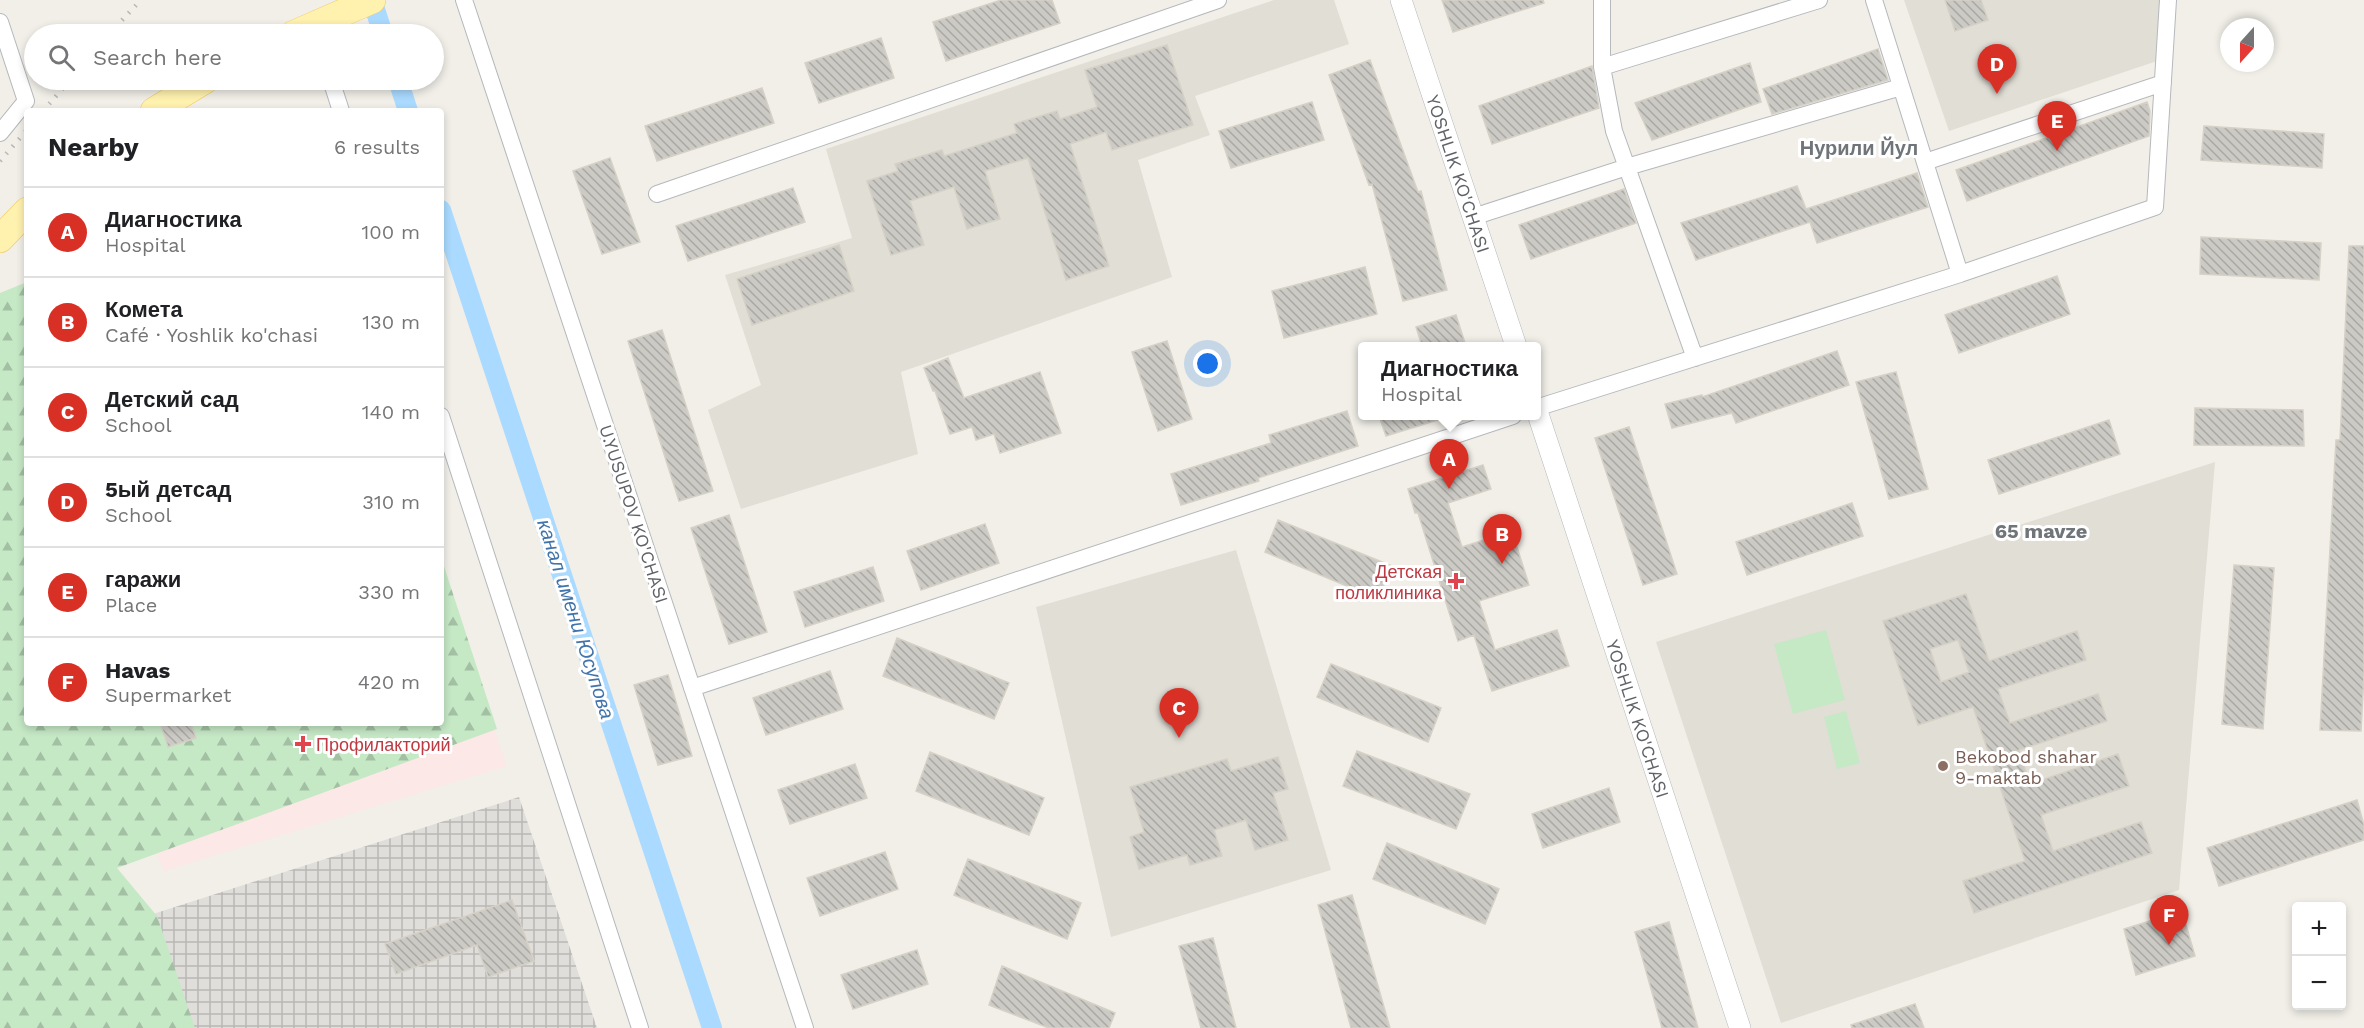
<!DOCTYPE html>
<html lang="en">
<head>
<meta charset="utf-8">
<style>
  :root { --surface:#fff; --page:#f6f6f6; --text:#202124; --muted:#757577; --line:#e0e0e0; --accent:#d93025 }
  body { margin:0; font-family:"Work Sans",sans-serif; background:var(--page); color:var(--text) }
  .controls { position:absolute; right:18px; bottom:18px; display:grid; overflow:hidden; border-radius:6px; box-shadow:0 3px 9px #0003 }
  .controls button { width:54px; height:54px; display:grid; place-items:center; padding:0; border:0; border-bottom:2px solid var(--line); background:var(--surface); color:var(--text); font:30px sans-serif }
  .compass { position:absolute; left:2220px; top:18px; width:54px; height:54px; border-radius:50%; background:var(--surface); box-shadow:0 3px 9px #0003; rotate:201deg }
  .you { position:absolute; left:1208px; top:364px; width:21px; height:21px; margin:-15px; border:4px solid #fff; border-radius:50%; background:#1a73e8; box-shadow:0 0 0 9px #1a73e833 }
  .badge { display:grid; place-items:center; width:39px; height:39px; border-radius:50%; background:var(--accent); color:#fff; font-size:20px; font-weight:700 }
  .pin { position:absolute; translate:-50% -50px; filter:drop-shadow(0 2px 3px #0008) }
  .pin::after { content:''; position:absolute; top:32px; width:21px; height:18px; background:inherit; clip-path:polygon(0 0,100% 0,50% 100%) }
  .popup { position:absolute; left:1358px; top:342px; width:183px; height:78px; box-sizing:border-box; display:grid; place-content:center; border-radius:6px; background:var(--surface); filter:drop-shadow(0 2px 4px #0005); font-size:20px; white-space:nowrap; color:var(--muted) }
  .popup b { font-size:22px; color:var(--text) }
  .popup::after { content:''; position:absolute; left:50%; top:100%; margin-left:-12px; border:12px solid transparent; border-top-color:var(--surface) }
  .list { margin:0; padding:0; list-style:none }
  h2 { display:flex; justify-content:space-between; align-items:center; height:78px; margin:0; padding:0 24px; font-size:26px }
  h2 small { font-size:20px; font-weight:400; color:var(--muted) }
  .list li { display:grid; grid-template-columns:39px 1fr auto; gap:18px; align-items:center; box-sizing:border-box; height:90px; padding:0 24px; border-top:2px solid var(--line) }
  .list b { display:block; font-size:22px; white-space:nowrap }
  .list p { margin:0; font-size:20px; white-space:nowrap; color:var(--muted) }
  .list em { font-size:20px; font-style:normal; color:var(--muted) }
  .icon { flex:none; width:33px; height:33px; fill:none; stroke:currentColor; stroke-width:2; stroke-linecap:round; stroke-linejoin:round }
  .map { position:relative; flex:none; width:2364px; height:1028px; overflow:hidden }
  .search { position:absolute; background:var(--surface); box-shadow:0 3px 9px #0003; left:24px; top:24px; width:420px; height:66px; display:flex; align-items:center; gap:15px; box-sizing:border-box; padding:0 21px; border-radius:33px; color:var(--muted); font-size:22px }
  .panel { position:absolute; background:var(--surface); box-shadow:0 3px 9px #0003; left:24px; top:108px; width:420px; height:618px; border-radius:6px }
  .map>svg:first-child { display:block }
</style>
</head>
<body>
<div class="map">
<svg width="2364" height="1028" viewBox="0 0 2364 1028">
  <defs>
    <pattern id="industrial-grid" width="8" height="8" patternUnits="userSpaceOnUse" patternTransform="scale(1.5)"><rect width="8" height="8" fill="#e0deda"/><path d="M0 4h8M4 0v8" fill="none" stroke="#b9b8b5"/></pattern>
    <pattern id="forest-firs" width="22" height="20" patternUnits="userSpaceOnUse" patternTransform="scale(1.5)"><rect width="22" height="20" fill="#c5e8c5"/><path d="M5 1l3.5 6h-7zM16 11l3.5 6h-7z" fill="#a3c0a4"/></pattern>
    <pattern id="building-back-hatch" width="6" height="6" patternUnits="userSpaceOnUse" patternTransform="scale(1.5)"><rect width="6" height="6" fill="#cccac5"/><path d="M-1 5l2 2M0 0l6 6M5-1l2 2" fill="none" stroke="#a9a8a4"/></pattern>
  </defs>
  <rect width="100%" height="100%" fill="#f1efe8"/>
  <path fill="url(#industrial-grid)" d="M519,797L597,1028H190L150,915Z"/>
  <path fill="#e1ded6" d="M1274,0H1334L1349,44L1195,96L1210,135L1138,160L1172,277L901,372L918,454L741,509L708,410L761,385L725,275L852,238L826,149Z
    M1904,0H2168L2169,57L1949,131Z
    M2215,462L2179,890L1781,1023L1656,642Z
    M1236,550L1331,870L1111,937L1036,607Z"/>
  <path fill="#fce8e6" d="M441,579L507,766L164,871L98,723H441Z"/>
  <path fill="url(#forest-firs)" d="M27,282V723H441V557L497,729L117,868L157,916L195,1028H0V293Z"/>
  <path fill="#c5e8c5" d="M1826,630L1845,700L1793,714L1774,644Z
    M1846,711L1860,763L1837,769L1824,717Z"/>
  <g fill="none" stroke-linecap="round" stroke-linejoin="round">
    <path stroke="#aadaff" stroke-width="20" d="M372,0L383,34
      M398,80L408,111
      M441,210L712,1028"/>
  </g>
  <path fill="url(#building-back-hatch)" stroke="#d6d1c6" stroke-width="1.5" fill-rule="evenodd" d="M1001,0H1052L1060,23L946,61L933,22Z
    M1442,0H1543L1544,3L1453,32Z
    M1945,0H1981L1988,20L1955,31Z
    M881,38L894,78L819,103L805,63Z
    M1167,45L1193,125L1112,150L1106,132L1070,144L1109,266L1066,280L1028,158L985,171L1000,219L967,229L954,187L910,201L924,245L891,255L867,181L898,171L895,164L942,150L944,156L1017,133L1014,124L1057,111L1060,119L1097,107L1085,70Z
    M1878,49L1888,80L1772,114L1763,89Z
    M1370,60L1418,192L1421,191L1447,290L1403,301L1372,184L1369,185L1329,75Z
    M1750,63L1761,102L1652,140L1635,103Z
    M1592,66L1599,108L1492,144L1479,106Z
    M762,88L774,123L657,161L645,126Z
    M1312,102L1324,140L1231,168L1219,131Z
    M2147,102L2150,111L2149,136L1967,201L1956,170Z
    M2204,126L2324,134L2322,168L2201,160Z
    M610,158L640,242L602,254L573,171Z
    M1917,173L1928,207L1817,243L1810,222L1696,260L1681,223L1797,186L1806,209Z
    M793,188L805,222L688,261L676,226Z
    M1624,189L1636,223L1531,259L1519,225Z
    M2201,237L2321,243L2319,280L2200,274Z
    M839,245L854,291L752,325L737,279Z
    M2349,246H2364V674L2361,731L2320,730L2336,440H2340Z
    M1365,267L1377,314L1284,338L1272,291Z
    M2057,276L2070,314L1959,353L1945,315Z
    M1456,315L1466,346H1422L1416,327Z
    M662,330L713,491L679,501L628,341Z
    M1167,341L1192,419L1158,431L1132,352Z
    M1837,351L1849,385L1736,423L1732,413L1672,428L1665,404L1702,395V397Z
    M948,358L964,398L1040,372L1061,433L1000,453L994,434L976,440L972,427L950,434L935,391H933L924,368Z
    M1896,372L1928,489L1889,499L1856,382Z
    M2195,408L2303,410L2304,446L2194,445Z
    M1347,411L1358,446L1258,478L1259,481L1181,505L1171,474L1271,443L1269,435Z
    M1379,416H1441V419L1386,436Z
    M2109,420L2120,454L1999,494L1988,460Z
    M1629,427L1677,574L1643,585L1595,438Z
    M1483,465L1491,489L1448,503L1462,547L1512,531L1529,585L1479,601L1495,650L1557,630L1569,666L1492,691L1474,635L1458,641L1418,513H1415L1408,489Z
    M1852,503L1863,536L1747,575L1736,542Z
    M729,515L767,632L729,644L691,528Z
    M1278,520L1392,566L1378,599L1265,552Z
    M985,524L999,563L921,590L907,551Z
    M2234,565L2274,568L2263,729L2222,724Z
    M873,567L884,601L805,627L794,592Z
    M1966,594L1989,661L2077,631L2086,660L1998,689L2010,723L2098,694L2107,721L2019,750L2030,784L2118,754L2129,786L2041,815L2053,851L2141,822L2152,853L1974,913L1963,881L2025,861L1973,707L1918,725L1883,621ZM1958,640L1969,672L1941,682L1930,649Z
    M897,638L1009,683L994,719L883,676Z
    M1331,664L1441,708L1428,742L1317,697Z
    M830,671L843,709L766,735L753,698Z
    M668,675L692,756L658,765L634,685Z
    M160,723H191L196,738L168,747Z
    M1357,751L1470,794L1456,829L1343,786Z
    M930,752L1044,798L1029,835L916,791Z
    M1278,757L1288,789L1273,793L1288,840L1255,850L1246,820L1214,830L1222,856L1190,865L1187,855L1139,869L1130,837L1144,832L1130,787L1227,759L1231,771Z
    M855,764L867,798L790,824L778,790Z
    M1609,788L1620,822L1543,848L1532,814Z
    M2357,800L2364,825V840L2219,886L2207,848Z
    M1387,843L1499,889L1485,924L1373,879Z
    M885,852L898,889L820,916L807,878Z
    M968,859L1081,903L1067,939L954,895Z
    M1352,895L1390,1028H1351L1318,905Z
    M512,900L534,961L488,977L477,945L396,974L385,944Z
    M2182,911L2195,956L2136,975L2124,929Z
    M1669,922L1698,1028H1662L1635,932Z
    M1213,938L1236,1028H1201L1179,946Z
    M917,950L928,984L853,1009L841,975Z
    M1002,966L1115,1013L1109,1028H1049L989,1005Z
    M1915,1004L1924,1028H1852L1851,1025Z"/>
  <g fill="none" stroke-linecap="round" stroke-linejoin="round">
    <g stroke="#b5b8bc" stroke-width="18">
      <path id="minor" d="M464,0L805,1028
        M1602,0V67L1614,131L1695,358
        M1874,0L1960,274
        M0,22L26,101L0,133
        M1602,67L1819,0
        M331,80L341,111
        M1925,162L2163,83
        M657,194L1218,0
        M1473,217L1627,167L1901,87
        M1536,408L1960,274L2155,207L2168,0
        M441,416L640,1028
        M692,688L1513,416"/>
    </g>
    <g stroke="#b5b8bc" stroke-width="22">
      <g id="tertiary">
        <path id="s1" d="M1401,0L1516,346"/>
        <path id="s2" d="M1536,408L1740,1028"/>
      </g>
    </g>
    <g stroke="#f2c960" stroke-width="28">
      <path id="primary" d="M294,34L372,0
        M154,111L205,80
        M0,239L27,211"/>
    </g>
    <use href="#minor" stroke="#fff" stroke-width="16"/>
    <use href="#tertiary" stroke="#fff" stroke-width="21"/>
    <use href="#primary" stroke="#fff2af" stroke-width="27"/>
    <path stroke="#b6b7b8" stroke-width="4.5" stroke-dasharray="1.5 8" stroke-linecap="butt" d="M109,34L141,0
      M43,111L70,80
      M0,161L27,130"/>
  </g>
  <g fill="#e0444e" stroke="#fff" stroke-width="2">
    <path d="M1453 572h6v6h6v6h-6v6h-6v-6h-6v-6h6z"/>
    <path d="M300 735h6v6h6v6h-6v6h-6v-6h-6v-6h6z"/>
  </g>
  <circle fill="#8d6e63" stroke="#fff" stroke-width="2" cx="1943" cy="766" r="6"/>
  <g text-anchor="middle" dominant-baseline="central" stroke-width="6" stroke-linejoin="round" paint-order="stroke">
    <g font-size="18" fill="#5f6368" stroke="#fff">
      <text stroke="none"><textPath href="#s1" startOffset="183">YOSHLIK KO'CHASI</textPath></text>
      <text transform="translate(634 514) rotate(72)">U.YUSUPOV KO'CHASI</text>
      <text stroke="none"><textPath href="#s2" startOffset="327">YOSHLIK KO'CHASI</textPath></text>
    </g>
    <g font-size="18" fill="#be3a42" stroke="#fff" text-anchor="end">
      <text x="1442" y="571">Детская<tspan x="1442" dy="21">поликлиника</tspan></text>
      <text x="316" y="744" text-anchor="start">Профилакторий</text>
    </g>
    <g font-size="18" fill="#785e54" stroke="#fff" text-anchor="start">
      <text x="1955" y="756">Bekobod shahar<tspan x="1955" dy="21">9-maktab</tspan></text>
    </g>
    <g font-size="20" font-weight="bold" fill="#70757a" stroke="#fff">
      <text x="1859" y="148">Нурили Йул</text>
      <text x="2041" y="531">65 mavze</text>
    </g>
    <g font-size="20" font-style="italic" fill="#4174aa" stroke="#fff">
      <text transform="translate(576 619) rotate(72)">канал имени Юсупова</text>
    </g>
  </g>
</svg>
<div class="controls">
<button>+</button>
<button>−</button>
</div>
<svg class="compass" viewBox="-18 -18 36 36"><path d="M0-13l5 13h-10z" fill="#e53935"/><path d="M0 13l5-13h-10z" fill="#757577"/></svg>
<div class="you"></div>
<div class="pin badge" style="left:1449px;top:489px">A</div>
<div class="popup"><b>Диагностика</b>Hospital</div>
<div class="pin badge" style="left:1502px;top:564px">B</div>
<div class="pin badge" style="left:1179px;top:738px">C</div>
<div class="pin badge" style="left:1997px;top:94px">D</div>
<div class="pin badge" style="left:2057px;top:151px">E</div>
<div class="pin badge" style="left:2169px;top:945px">F</div>
<div class="search"><svg class="icon" aria-label="search" viewBox="0 0 24 24"><circle cx="10" cy="10" r="6"/><path d="M15 15l6 6"/></svg>Search here</div>
<section class="panel">
<h2>Nearby<small>6 results</small></h2>
<ul class="list">
<li><span class="badge">A</span><div><b>Диагностика</b><p>Hospital</p></div><em>100 m</em></li>
<li><span class="badge">B</span><div><b>Комета</b><p>Café · Yoshlik ko'chasi</p></div><em>130 m</em></li>
<li><span class="badge">C</span><div><b>Детский сад</b><p>School</p></div><em>140 m</em></li>
<li><span class="badge">D</span><div><b>5ый детсад</b><p>School</p></div><em>310 m</em></li>
<li><span class="badge">E</span><div><b>гаражи</b><p>Place</p></div><em>330 m</em></li>
<li><span class="badge">F</span><div><b>Havas</b><p>Supermarket</p></div><em>420 m</em></li>
</ul>
</section>
</div>
</body>
</html>
